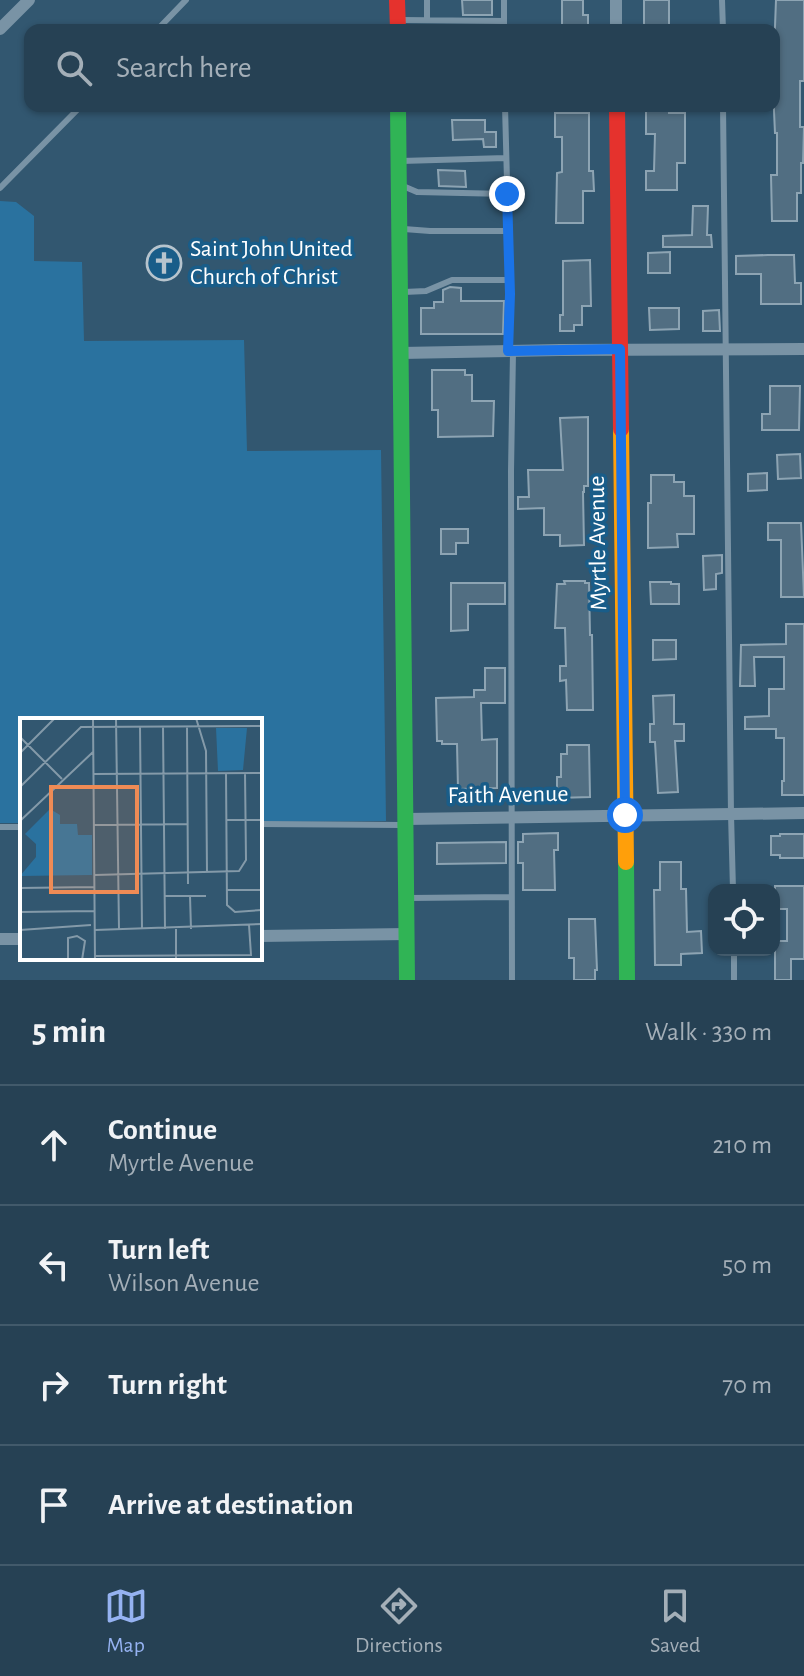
<!DOCTYPE html>
<html lang="en">
<head>
<meta charset="utf-8">
<style>
  :root { --surface:#264154; --page:#2e485a; --text:#f1f3f6; --muted:#a4afb8; --line:#425a6b; --accent:#95b2f1 }
  body { margin:0; font-family:"Alegreya Sans",sans-serif; background:var(--page); color:var(--text) }
  .controls { position:absolute; right:24px; bottom:24px; display:grid; overflow:hidden; border-radius:16px; box-shadow:0 2px 6px #0004 }
  .controls button { width:72px; height:72px; display:grid; place-items:center; padding:0; border:0; border-bottom:2px solid var(--line); background:var(--surface); color:var(--text); font:40px sans-serif }
  .stop { position:absolute; width:24px; height:24px; margin:-18px; border:6px solid #1a73e8; border-radius:50%; background:#fff }
  .stop.end { background:#1a73e8; border-color:#fff; box-shadow:0 2px 8px #0008 }
  .list { margin:0; padding:0; list-style:none }
  h2 { display:flex; justify-content:space-between; align-items:center; height:104px; margin:0; padding:0 32px; font-size:34px }
  h2 small { font-size:26px; font-weight:400; color:var(--muted) }
  .list li { display:grid; grid-template-columns:52px 1fr auto; gap:24px; align-items:center; box-sizing:border-box; height:120px; padding:0 32px; border-top:2px solid var(--line) }
  .list b { display:block; font-size:30px; white-space:nowrap }
  .list p { margin:0; font-size:26px; white-space:nowrap; color:var(--muted) }
  .list em { font-size:26px; font-style:normal; color:var(--muted) }
  .icon { flex:none; width:44px; height:44px; fill:none; stroke:currentColor; stroke-width:2; stroke-linecap:round; stroke-linejoin:round }
  .map { position:relative; flex:none; width:804px; height:980px; overflow:hidden }
  .search { position:absolute; background:var(--surface); box-shadow:0 2px 6px #0004; left:24px; right:24px; top:24px; height:88px; display:flex; align-items:center; gap:20px; box-sizing:border-box; padding:0 28px; border-radius:16px; color:var(--muted); font-size:30px }
  .sheet { height:584px; background:var(--surface) }
  nav { display:flex; justify-content:space-around; align-items:center; box-sizing:border-box; height:112px; border-top:2px solid var(--line); background:var(--surface); font-size:22px; color:var(--muted) }
  nav a { display:grid; justify-items:center; gap:4px }
  nav .on { color:var(--accent) }
  .map>svg:first-child { display:block }
</style>
</head>
<body>
<div class="map">
<svg width="804" height="980" viewBox="0 0 804 980">
  <rect width="100%" height="100%" fill="#325770"/>
  <path fill="#2a729f" d="M0,201L16,202L34,216V261L82,262L84,341L244,340L247,451L381,450L386,821L260,822V720H22V823H0Z"/>
  <path fill="#516e82" stroke="#8da4b3" stroke-width="2" d="M462,0H492V15H463Z
    M562,0H583V15H588V26H562Z
    M644,0H669V30H644Z
    M776,0H804V81H800V127H804L803,163H801V193H797V221H772L771,175H777V133H775L774,111V92H777L776,53H774Z
    M646,106H669V113H685V163H677V190H646V171H654L655,134H646Z
    M555,113H589V171H593L594,191H583V223H556L557,173L562,172V137H555Z
    M452,120H485V132H496V147H484L483,139L453,140Z
    M438,170L465,171L466,187L439,186Z
    M693,206H708L707,235H711L712,247H663V236L692,235Z
    M670,252V273H648V253Z
    M768,255H794L795,283H801V304H761V274H736V256Z
    M590,260L591,306H582V325H574V331H560V315H563V261Z
    M450,287L461,288V301H504L503,334H421V308H434V302H443V290Z
    M649,308H679V329L650,330Z
    M719,310L720,331H703V311Z
    M432,370H465V375H472V401H494L493,436L438,437V410H432Z
    M770,386H800L799,430H762V414H770Z
    M588,417V486H584V492H583L584,545L560,546V535H544V508L518,509V497H529L528,470H563L560,418Z
    M800,454L801,478L778,479L777,455Z
    M767,473V490L748,491V474Z
    M651,475H674V482H684V496H694V534H677L678,547L648,548V503H651Z
    M768,523H801L804,597H781V540H768Z
    M441,529H468V543H456V554H441Z
    M722,555V573L716,574V589L704,590L703,556Z
    M564,581H585V583H589L590,635H592L593,710H567L566,680L560,681V666H566L565,628H555L557,584H565Z
    M650,582H671V584H679V604H651Z
    M451,583H505V604H468V630L451,631Z
    M786,624H804V795H782V781H784V738H776V729H745V717L769,716V689H784V657H754L755,686H740L741,645L786,644Z
    M653,640H676V659L653,660Z
    M485,668H505V703H481L482,740L497,739V788L458,789L457,744H442V741H437L436,698L474,697V690H485Z
    M674,695V724H684V741H675L678,792L658,793L655,742H650V724H654L653,696Z
    M567,745H589L590,797L557,798V777H561V754H567Z
    M558,833V850H554L555,890H523V863H518V842H523V834Z
    M780,834H804V858H780V855H771V836H780Z
    M506,842V863L437,864V843Z
    M660,862H681V889H686L687,932L701,931L702,953L681,954V965H655L654,890H660Z
    M775,886H804V959H791V980H775V941H787V909H775Z
    M569,919H595L597,970H595V980H574V958H569Z"/>
  <g fill="none" stroke-linecap="round" stroke-linejoin="round">
    <path stroke="#7993a5" stroke-width="6" d="M427,0V20
      M504,0V30
      M722,0L723,30
      M401,20L504,21
      M157,30L186,0
      M505,106L510,294L508,351
      M723,106L731,814L733,890
      M401,161L506,158
      M403,186L417,192L507,194
      M0,188L81,106
      M404,229L430,231H508
      M404,292L426,291L452,280H509
      M260,824L402,825
      M0,827H22
      M410,898L511,897
      M734,950V980
      M512,980L511,471L513,352"/>
    <path stroke="#7993a5" stroke-width="12" d="M616,0V30
      M0,29L29,0
      M401,353L560,350L804,349
      M406,819L804,813
      M260,936L407,934
      M0,939H22"/>
    <path stroke="#30b455" stroke-width="16" d="M398,106L407,980
      M626,862L627,980"/>
    <path stroke="#ff9f0a" stroke-width="16" d="M621,429L626,862"/>
    <path stroke="#e5322d" stroke-width="16" d="M397,0L398,30
      M617,106L621,429"/>
  </g>
  <g fill="none" stroke-linecap="round" stroke-linejoin="round">
    <path stroke="#1a73e8" stroke-width="10" d="M507,194L510,294L508,351L620,349L625,815"/>
  </g>
  <defs>
    <g id="church-ring" transform="scale(1.8)"><circle r="9.5" fill="#195d89" stroke="#b7c4cd" stroke-width="1.5"/><path d="M-1.2-6h2.4v3.5h3.3v2.4h-3.3V6h-2.4V-.1h-3.3v-2.4h3.3Z" fill="#b7c4cd"/></g>
  </defs>
  <g fill-rule="evenodd">
    <use href="#church-ring" x="164" y="263"/>
  </g>
  <g text-anchor="middle" dominant-baseline="central" stroke-width="7" stroke-linejoin="round" paint-order="stroke">
    <g font-size="24" fill="#fff" stroke="#195d89" text-anchor="start">
      <text x="190" y="249">Saint John United<tspan x="190" dy="28">Church of Christ</tspan></text>
    </g>
    <g font-size="24" fill="#fff" stroke="#195d89">
      <text transform="translate(598 543) rotate(-91)">Myrtle Avenue</text>
      <text transform="translate(508 795) rotate(-1)">Faith Avenue</text>
    </g>
  </g>
  <g transform="translate(20 718)">
    <rect width="242" height="242" fill="#325770"/>
    <path d="M196,10H227L223,52L198,53ZM30,91L40,97V106H57L58,117H72V157L0,158L16,139V126L5,116Z" fill="#2a729f"/>
    <path fill="none" stroke="#849aa9" stroke-width="2" d="M73,0L75,242M96,0L99,211M176,0L186,33L187,155M120,8L122,211M143,8L145,211M167,8L168,166M0,19L42,61M0,35L35,0M206,55L207,187L215,194L242,192M74,56L242,55M0,69L61,9L242,8M206,102H242M0,103L73,34M74,107L168,106M75,157L219,153L226,142L225,55M0,170L74,169M207,172H242M145,178H186M170,178L171,211M0,194L74,193M156,211V242M0,212L71,207M1,212V242M75,212L242,206M75,238L231,237L229,207M48,242V220L57,218L65,223L62,242"/>
    <path fill="#ef8b55" fill-opacity="0.15" stroke="#ef8b55" stroke-width="4" d="M31,69H117V174H31Z"/>
    <rect width="242" height="242" fill="none" stroke="#fff" stroke-width="4"/>
  </g>
</svg>
<div class="controls">
<button><svg class="icon" aria-label="locate" viewBox="0 0 24 24"><circle cx="12" cy="12" r="6"/><path d="M12 2v4M12 18v4M2 12h4M18 12h4"/></svg></button>
</div>
<div class="stop" style="left:625px;top:815px"></div>
<div class="stop end" style="left:507px;top:194px"></div>
<div class="search"><svg class="icon" aria-label="search" viewBox="0 0 24 24"><circle cx="10" cy="10" r="6"/><path d="M15 15l6 6"/></svg>Search here</div>
</div>
<section class="sheet">
<h2>5 min<small>Walk · 330 m</small></h2>
<ul class="list">
<li><svg class="icon" aria-label="ahead" viewBox="0 0 24 24"><path d="M12 20V5M6 11l6-6 6 6"/></svg><div><b>Continue</b><p>Myrtle Avenue</p></div><em>210 m</em></li>
<li><svg class="icon" aria-label="left" viewBox="0 0 24 24"><path d="M17 20v-9H6M10 6l-5 5 5 5"/></svg><div><b>Turn left</b><p>Wilson Avenue</p></div><em>50 m</em></li>
<li><svg class="icon" aria-label="right" viewBox="0 0 24 24"><path d="M7 20v-9h11M14 6l5 5-5 5"/></svg><div><b>Turn right</b></div><em>70 m</em></li>
<li><svg class="icon" aria-label="arrive" viewBox="0 0 24 24"><path d="M6 21V4h12l-3 4 3 4H6"/></svg><div><b>Arrive at destination</b></div></li>
</ul>
</section>
<nav>
<a class="on"><svg class="icon" aria-label="map" viewBox="0 0 24 24"><path d="M3 6l6-2 6 2 6-2v14l-6 2-6-2-6 2zM9 4v14M15 6v14"/></svg>Map</a>
<a><svg class="icon" aria-label="directions" viewBox="0 0 24 24"><path d="M12 3l9 9-9 9-9-9zM9 14v-3h6M13 9l2 2-2 2"/></svg>Directions</a>
<a><svg class="icon" aria-label="saved" viewBox="0 0 24 24"><path d="M7 4h10v16l-5-4-5 4z"/></svg>Saved</a>
</nav>
</body>
</html>
